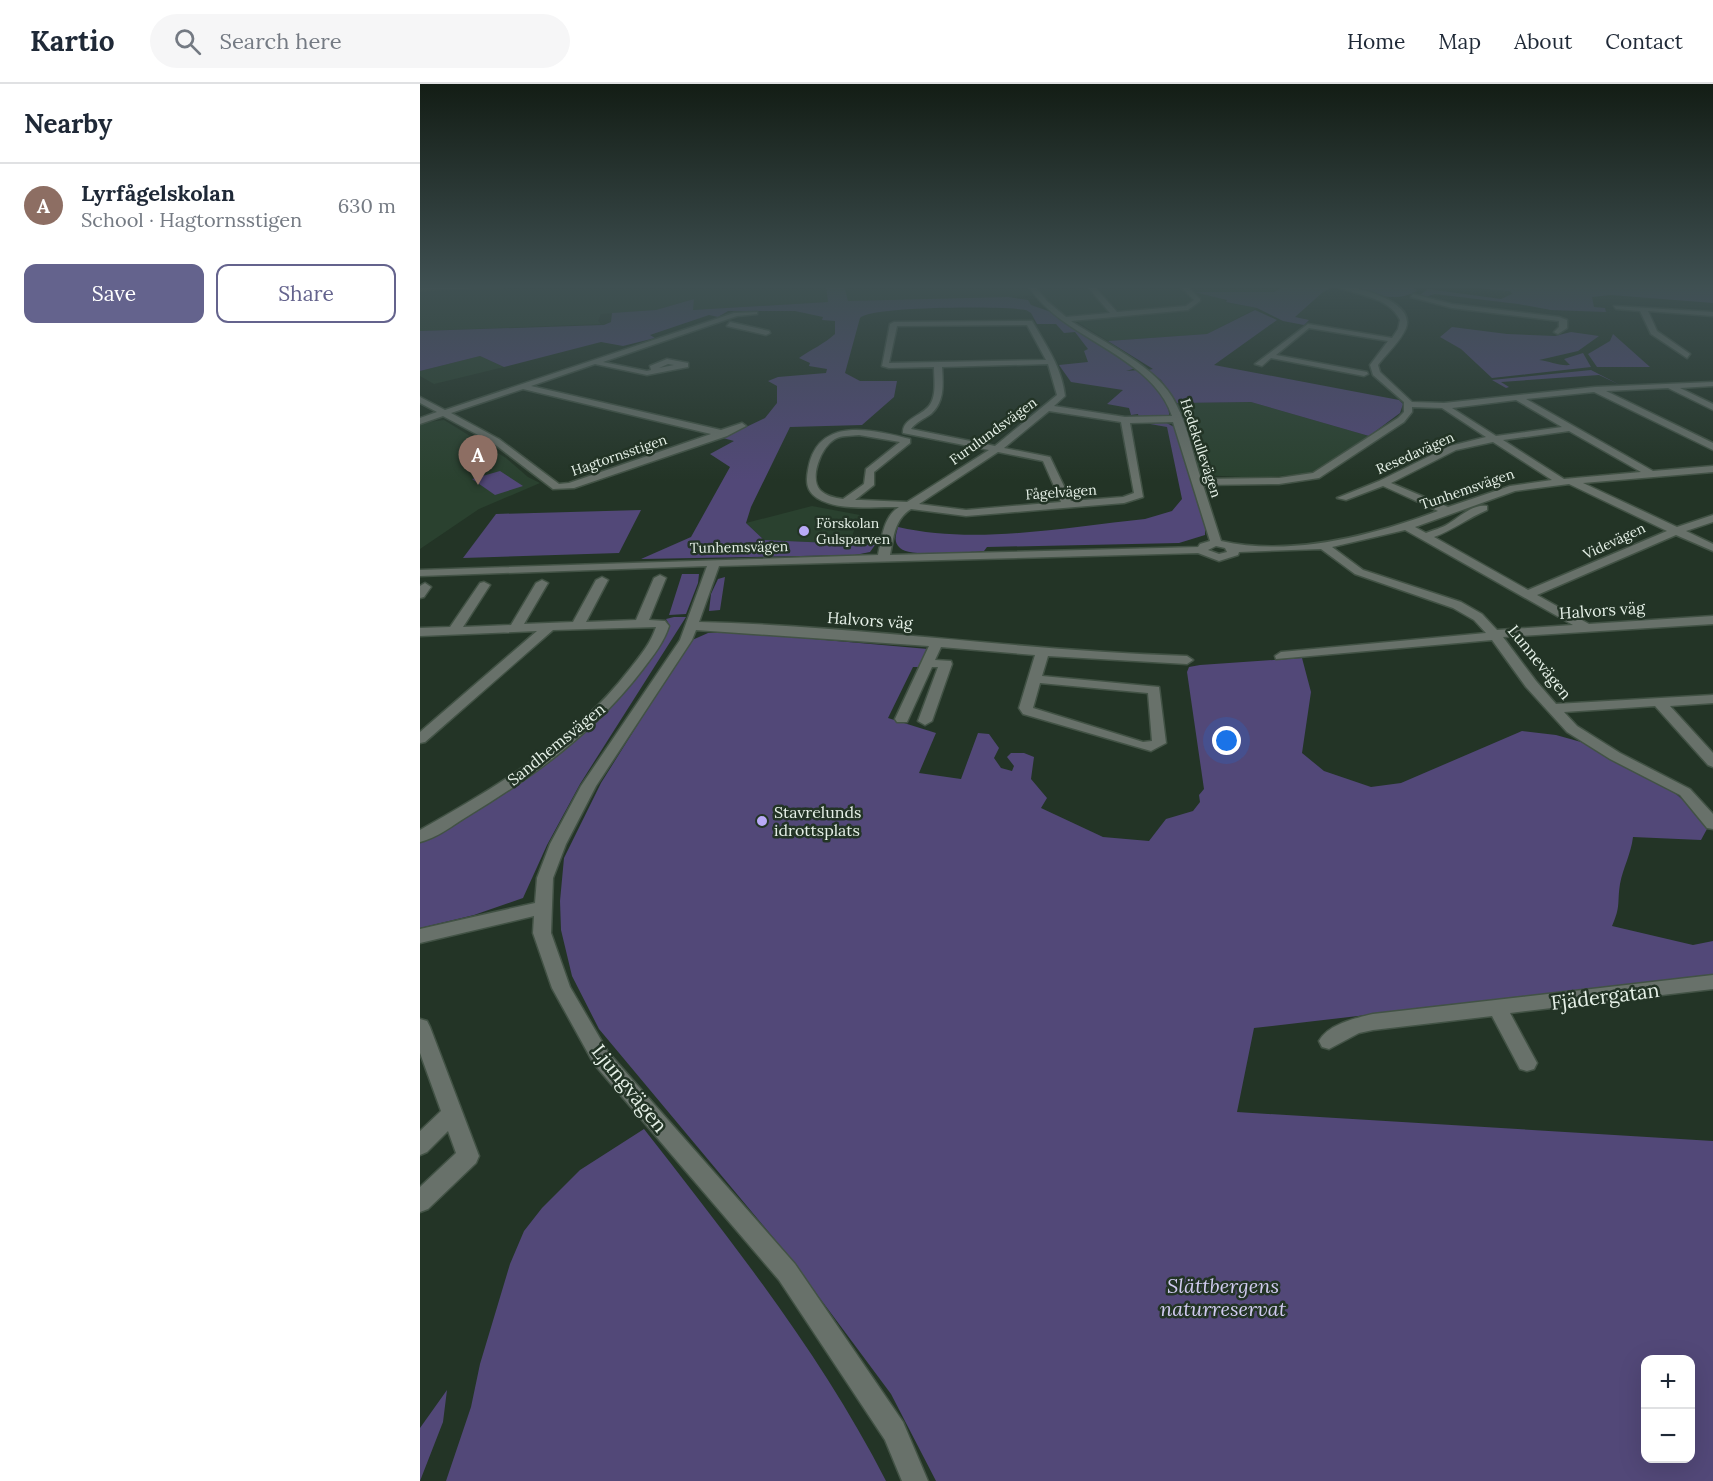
<!DOCTYPE html>
<html lang="en">
<head>
<meta charset="utf-8">
<style>
  :root { --surface:#fff; --page:#f6f6f7; --text:#1f2937; --muted:#747a83; --line:#e0e1e3; --accent:#64638d }
  body { margin:0; font-family:Lora,serif; background:var(--page); color:var(--text) }
  .controls { position:absolute; right:18px; bottom:18px; display:grid; overflow:hidden; border-radius:12px; box-shadow:0 6px 24px #0002 }
  .controls button { width:54px; height:54px; display:grid; place-items:center; padding:0; border:0; border-bottom:2px solid var(--line); background:var(--surface); color:var(--text); font:30px sans-serif }
  .you { position:absolute; left:807px; top:657px; width:21px; height:21px; margin:-15px; border:4px solid #fff; border-radius:50%; background:#1a73e8; box-shadow:0 0 0 9px #1a73e833 }
  .badge { display:grid; place-items:center; width:39px; height:39px; border-radius:50%; background:var(--accent); color:#fff; font-size:20px; font-weight:700 }
  .pin { position:absolute; translate:-50% -50px; filter:drop-shadow(0 2px 3px #0008) }
  .pin::after { content:''; position:absolute; top:32px; width:21px; height:18px; background:inherit; clip-path:polygon(0 0,100% 0,50% 100%) }
  .list { margin:0; padding:0; list-style:none }
  h2 { display:flex; justify-content:space-between; align-items:center; height:78px; margin:0; padding:0 24px; font-size:26px }
  h2 small { font-size:20px; font-weight:400; color:var(--muted) }
  .list li { display:grid; grid-template-columns:39px 1fr auto; gap:18px; align-items:center; box-sizing:border-box; height:84px; padding:0 24px; border-top:2px solid var(--line) }
  .list b { display:block; font-size:22px; white-space:nowrap }
  .list p { margin:0; font-size:20px; white-space:nowrap; color:var(--muted) }
  .list em { font-size:20px; font-style:normal; color:var(--muted) }
  .actions { display:flex; gap:12px; padding:18px 24px }
  .actions a { flex:1; padding:14px 0; border:2px solid var(--accent); border-radius:12px; text-align:center; font-size:21px; color:var(--accent) }
  .actions .main { background:var(--accent); color:#fff }
  .icon { flex:none; width:33px; height:33px; fill:none; stroke:currentColor; stroke-width:2; stroke-linecap:round; stroke-linejoin:round }
  .map { position:relative; flex:none; width:1293px; height:1397px; overflow:hidden }
  header { display:flex; align-items:center; gap:36px; box-sizing:border-box; height:84px; padding:0 30px; background:var(--surface); border-bottom:2px solid var(--line) }
  header strong { font-size:28px }
  nav { display:flex; gap:33px; margin-inline-start:auto; font-size:21px }
  .search { width:420px; height:54px; background:var(--page); display:flex; align-items:center; gap:15px; box-sizing:border-box; padding:0 21px; border-radius:33px; color:var(--muted); font-size:22px }
  main { display:flex }
  aside { flex:1; background:var(--surface) }
  .map>svg:first-child { display:block }
</style>
</head>
<body>
<header>
<strong>Kartio</strong>
<div class="search"><svg class="icon" aria-label="search" viewBox="0 0 24 24"><circle cx="10" cy="10" r="6"/><path d="M15 15l6 6"/></svg>Search here</div>
<nav><a>Home</a><a>Map</a><a>About</a><a>Contact</a></nav>
</header>
<main>
<aside>
<h2>Nearby<small></small></h2>
<ul class="list">
<li><span class="badge" style="background:#8d6e63">A</span><div><b>Lyrfågelskolan</b><p>School · Hagtornsstigen</p></div><em>630 m</em></li>
</ul>
<div class="actions"><a class="main">Save</a><a>Share</a></div>
</aside>
<div class="map">
<svg width="1293" height="1397" viewBox="0 0 1293 1397">
  <rect width="100%" height="100%" fill="#233426"/>
  <path fill="#2a412f" d="M0,201H862L852,208H775L802,214L807,219L837,224L787,250L688,257L633,223L623,212L409,218L273,226V215L236,226L181,230L178,237L181,240L0,247Z
    M60,272L84,283L14,300L0,292V287Z
    M831,318L949,352L891,389L841,394L781,391L757,319Z
    M24,336L86,374L108,393L120,399L59,425L0,465V339Z
    M392,422L440,431L429,460L344,456L326,439Z"/>
  <path fill="#524878" fill-rule="evenodd" d="M406,201H424L428,217L588,213L608,216L611,221L631,228L716,284L706,287L719,286C731,297 750,315 749,331L719,334L718,330L711,331L709,324L687,320L703,306L651,298L639,281L668,278L664,267L668,265L655,248L644,249L636,240H617L611,229L606,226C585,222 452,222 440,234L425,289L440,297H477L474,313L442,341L370,343L331,423L326,439L344,456L455,461L450,468L435,471L221,475L271,453L310,383L290,370L314,357L303,354L345,334L357,319V302L348,297L358,293L406,289L407,285L389,282L390,279L379,274C392,265 404,260 415,250V237L402,236L403,233L375,227H308L298,233L289,231L230,251L235,254L203,262L181,258L84,283L60,272L0,287V247L184,241L191,238L192,229L236,226L274,215L273,226L408,218Z
    M865,201L915,202L903,208L875,233L889,236L884,241L863,237L837,224L806,218L807,216L774,208H854Z
    M990,201L997,207C973,220 952,209 928,202Z
    M1025,201H1293V219L1191,211L1172,213L1174,223L1185,224L1186,228L1131,226L1098,220L1015,210L1005,213L1000,211L1008,205L1081,215L1092,210L1090,207Z
    M835,226L857,236L794,281L979,316L983,320L980,329L949,352L831,318L757,319L741,296L728,286L733,285L688,257L787,250Z
    M1032,243L1087,250L1135,252L1151,248L1179,252L1158,267L1119,276C1130,277 1138,282 1150,281L1144,275L1163,269L1171,283L1072,294L1041,265L1020,253Z
    M1193,250L1230,283H1177L1168,270L1190,257Z
    M1171,286L1200,301L1179,291L1081,298L1089,303L1086,304L1072,296Z
    M713,337H743L754,343L785,441V451L759,459L567,463L564,467C549,468 490,474 480,464C473,458 476,451 478,443C556,461 646,443 725,435L752,427L762,415L747,343Z
    M80,387L103,402L75,411L52,395Z
    M221,426L199,469L43,474L76,430Z
    M262,490H279L278,499L266,530L249,531Z
    M305,493L300,526L289,527L291,510L298,495Z
    M254,533H266L160,700L127,761L103,814L54,831L0,844V758L93,703L145,663L221,587L244,554L250,542L246,535Z
    M313,548L508,565L502,583H493L468,634L516,649L499,689L541,695L558,649L569,650L579,664L574,674L581,684L592,687L594,682L587,673L591,669H604L614,673L611,695L627,714L621,724L683,753L729,757L746,735L773,727L780,718L779,711L784,705L767,588L769,583L780,581L882,574L891,608L882,669L904,687L951,703L981,699L1102,647L1136,651L1161,658L1247,702L1273,725L1287,745L1281,756L1213,753C1211,770 1203,784 1200,800C1197,819 1201,822 1192,842L1273,861L1293,857V891L834,944L817,1028L1293,1057V1397H516L471,1310L367,1170L179,945L152,892L141,846L140,817L144,774L181,699L270,557L288,549ZM1226,1276H1270V1374H1226Z
    M224,1045C312,1158 401,1270 466,1397H26L51,1323L60,1280L90,1180L104,1147L122,1124L160,1086Z
    M27,1306L23,1338L0,1397V1344Z"/>
  <g fill="none" stroke-linecap="round" stroke-linejoin="round">
    <g stroke="#425245" stroke-width="3">
      <path id="minor" d="M89,201L86,203L0,206V202Z
        M96,201H105L102,203Z
        M607,201H614L627,217L646,233L690,229L666,201H673L697,228L766,222L774,216L759,201H766L780,215V217L768,226L651,237C684,259 739,283 756,320C768,343 773,371 781,395L859,394L893,389L978,334L984,328V318L953,291L950,281L968,257L889,244L856,271L947,288L948,290L944,292L851,274L842,282L835,280L888,240L972,254L978,245L980,236C968,211 935,212 914,201C932,201 996,216 986,244C981,257 966,270 958,281L960,288L992,318L1024,319L1175,303L1293,298V302L1260,304L1293,320V326L1248,304L1186,307L1293,359V366L1174,308L1106,315L1233,387L1293,382V388L1163,399L1257,443L1293,431V438L1266,447L1293,460V467L1256,451L1117,511L1169,540L1293,532V540L1083,553L1116,597L1136,620L1293,611V619L1250,622L1293,669V683L1288,681L1235,622L1144,628L1157,642L1200,669L1270,705L1293,730V745L1287,744L1260,711L1190,675L1147,648L1106,603L1072,556L856,575L855,572L861,568L1066,549L1054,536L1033,524L935,490L901,465L819,468L818,471L799,477L778,469L299,482L279,538C442,542 604,567 767,572L773,576L767,580L628,572L622,592L739,603L746,659L731,667L603,630L599,624L615,571L521,563L515,576L531,577L532,580L512,637L505,641L498,637L518,583H512L487,638H477L475,635L509,562L276,546L272,556L176,702L146,760L133,794L131,849L150,903L188,968L375,1180L483,1338L508,1397H482L465,1356L359,1196L174,980L132,904L113,849L114,832L0,859V845L115,819L117,794L130,760L161,702L260,556L287,482L0,492V486L458,471C462,454 463,433 479,423C454,422 419,428 397,414C386,407 386,397 388,386C397,331 452,346 490,355V359L454,388V401L435,416H441L487,418L569,366L483,349C482,335 501,332 509,322C517,312 514,295 514,283L469,284L462,282L470,240L474,238L612,237C626,261 642,284 645,312L634,322L705,333L752,332C737,286 680,264 643,237C629,227 617,215 607,201ZM607,241L626,276L469,279L477,242ZM628,280L637,311L575,362L491,345C496,338 504,335 511,330C525,318 523,299 522,283ZM1096,316L1142,343L1076,352L1032,324ZM992,323L1022,324L1066,353L1030,362L959,397L917,414L926,416L963,402L1018,427C951,452 871,473 801,457L783,401L859,400L899,394L984,338L992,328ZM629,327L701,338L714,409L703,413L651,417L630,373L584,364ZM753,338L790,457L780,460L778,463L470,471C474,452 474,436 491,425L546,432L704,419L723,413L710,339ZM1149,347L1221,388L1144,395L1083,356ZM439,351L480,358L446,385L444,400L423,415C415,414 406,412 400,406C389,394 401,363 415,355C422,351 431,352 439,351ZM1073,358L1132,396L1090,402L1028,423L971,399L1036,366ZM578,368L623,377L641,418L546,426L499,420ZM1149,400L1247,447L1108,506L1014,453C1033,446 1048,434 1067,426V422C1052,420 1040,433 1028,440C1022,444 1013,446 1006,449L995,443L1095,407ZM985,446L1001,455L1153,541L1077,546L1062,530L1041,518L943,486L912,463ZM796,462L805,464L807,468L799,470L788,466ZM620,599L728,609L732,657L723,658L613,624Z
        M993,210L1032,220L1139,233L1147,236V244L1138,250L1134,248L1139,243V237L1032,224L991,213Z
        M1194,222L1293,228V232L1228,227L1237,247L1270,270L1267,274L1231,250L1220,227L1196,225Z
        M337,228V230L317,232L183,278L227,287L231,286L230,282L247,275L268,279V283L227,291L175,280L111,302L301,346L322,339L326,342L307,352L154,404L133,405L73,359L23,332L0,340V334L17,328L0,319V313L25,326L314,229ZM248,280L254,281L239,284ZM103,305L291,350L149,399L139,400L79,355L31,329Z
        M310,238L349,247L350,249L346,251L307,242Z
        M240,491L246,494L229,536L245,537L249,542C244,558 233,572 223,585C176,647 114,692 48,732C33,741 17,754 0,758V746C77,703 155,656 209,586C220,572 231,559 236,543L133,546L5,658L0,659V648L117,547L0,552V544L30,543L60,499L64,498L70,501L43,543L91,541L116,499L122,496L128,499L104,540L153,538L176,496L182,493L188,496L166,538L216,536L234,494Z
        M5,499L11,503L4,513L0,514V502Z
        M1293,891V905L1090,929L1117,979L1114,985L1107,987L1100,985L1072,932L953,946L939,949L909,965L902,963L899,957C908,940 936,934 953,930Z
        M0,935L7,937L10,943L59,1072L56,1079L8,1125L0,1128V1103L36,1069L28,1047L7,1068L0,1071V1047L21,1027L0,969Z"/>
    </g>
    <use href="#minor" fill="#68716a" fill-rule="evenodd"/>
  </g>
  <linearGradient id="sky" x2="0" y2="1"><stop stop-color="#131d15"/><stop offset="0.51" stop-color="#3f5052"/><stop offset="1" stop-color="#3f5052" stop-opacity="0"/></linearGradient>
  <rect width="1293" height="397" fill="url(#sky)"/>
  <g fill="#b9aaf7" stroke="#233426" stroke-width="2">
    <circle cx="384" cy="447" r="6"/>
    <circle cx="342" cy="737" r="6"/>
  </g>
  <g text-anchor="middle" dominant-baseline="central" stroke-width="5" stroke-linejoin="round" paint-order="stroke">
    <g font-size="14" fill="#e5f0e7" stroke="#233426">
      <text transform="translate(573 347) rotate(-36)">Furulundsvägen</text>
      <text transform="translate(781 364) rotate(72)">Hedekullevägen</text>
      <text transform="translate(995 369) rotate(-24)">Resedavägen</text>
      <text transform="translate(199 371) rotate(-19)">Hagtornsstigen</text>
      <text transform="translate(1047 405) rotate(-19)">Tunhemsvägen</text>
      <text transform="translate(641 408) rotate(-4)">Fågelvägen</text>
      <text transform="translate(1194 457) rotate(-25)">Videvägen</text>
      <text transform="translate(319 463) rotate(-1)">Tunhemsvägen</text>
    </g>
    <g font-size="14" fill="#e5f0e7" stroke="#233426" text-anchor="start">
      <text x="396" y="439">Förskolan<tspan x="396" dy="16">Gulsparven</tspan></text>
    </g>
    <g font-size="16" fill="#e5f0e7" stroke="#233426">
      <text transform="translate(1182 526) rotate(-4)">Halvors väg</text>
      <text transform="translate(450 536) rotate(4)">Halvors väg</text>
      <text transform="translate(1120 578) rotate(51)">Lunnevägen</text>
      <text transform="translate(136 660) rotate(-39)">Sandhemsvägen</text>
    </g>
    <g font-size="16" fill="#e5f0e7" stroke="#233426" text-anchor="start">
      <text x="354" y="728">Stavrelunds<tspan x="354" dy="18">idrottsplats</tspan></text>
    </g>
    <g font-size="20" fill="#e5f0e7" stroke="#233426">
      <text transform="translate(1185 912) rotate(-7)">Fjädergatan</text>
      <text transform="translate(210 1004) rotate(51)">Ljungvägen</text>
    </g>
    <g font-size="20" font-style="italic" fill="#d1cbf0" stroke="#233426">
      <text x="803" y="1201">Slättbergens<tspan x="803" dy="23">naturreservat</tspan></text>
    </g>
  </g>
</svg>
<div class="controls">
<button>+</button>
<button>−</button>
</div>
<div class="you"></div>
<div class="pin badge" style="left:58px;top:401px;background:#8d6e63">A</div>
</div>
</main>
</body>
</html>
